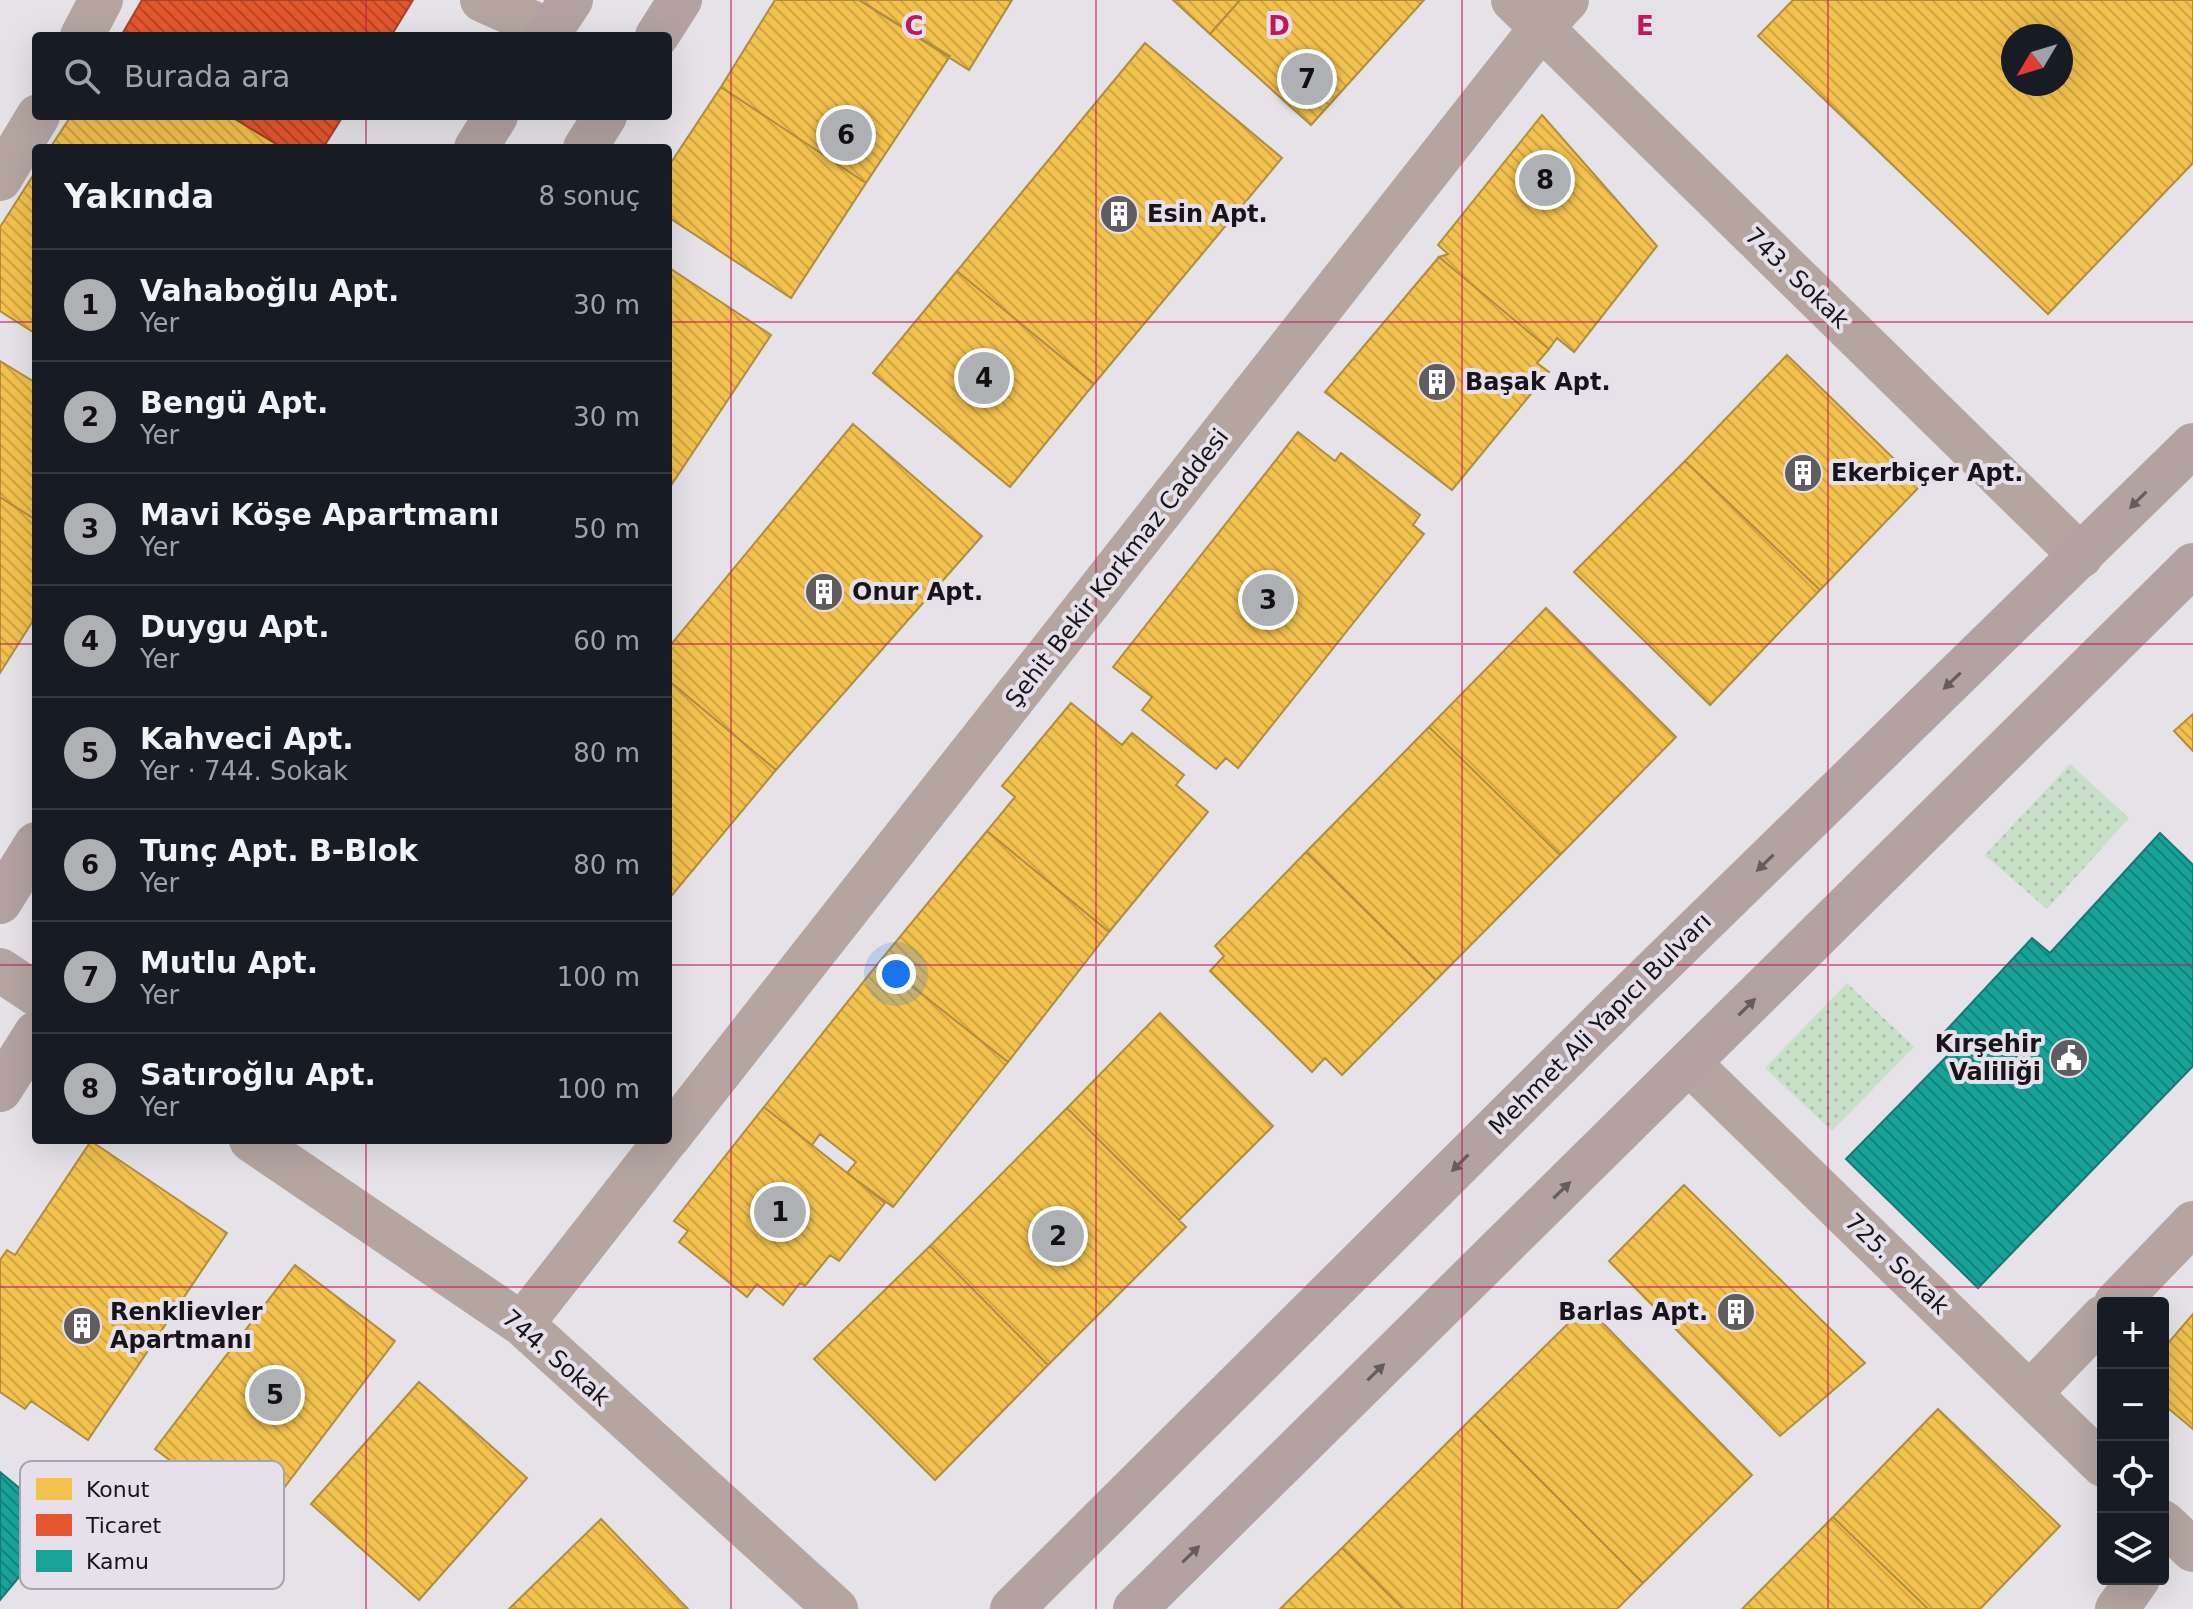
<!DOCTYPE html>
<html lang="tr">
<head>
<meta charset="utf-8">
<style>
  :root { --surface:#171b24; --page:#20242c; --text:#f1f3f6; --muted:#9ea1a6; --line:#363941; --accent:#afb0b3 }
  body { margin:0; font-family:"DejaVu Sans",sans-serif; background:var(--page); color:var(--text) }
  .controls { position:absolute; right:24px; bottom:24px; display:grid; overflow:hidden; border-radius:8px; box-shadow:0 8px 32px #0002 }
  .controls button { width:72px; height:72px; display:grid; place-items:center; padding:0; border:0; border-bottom:2px solid var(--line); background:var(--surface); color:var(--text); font:40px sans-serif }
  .compass { position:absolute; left:2001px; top:24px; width:72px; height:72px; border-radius:50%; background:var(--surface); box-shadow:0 8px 32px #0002; rotate:232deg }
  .you { position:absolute; left:896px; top:974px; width:28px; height:28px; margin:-20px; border:6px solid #fff; border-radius:50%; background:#1a73e8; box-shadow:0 0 0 12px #1a73e833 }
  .badge { display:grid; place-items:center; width:52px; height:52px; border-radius:50%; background:var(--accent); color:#111; font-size:26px; font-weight:700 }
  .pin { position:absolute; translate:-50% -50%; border:4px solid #fff; box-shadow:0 2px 8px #0006 }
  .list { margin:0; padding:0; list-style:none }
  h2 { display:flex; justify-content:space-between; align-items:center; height:104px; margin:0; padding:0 32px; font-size:34px }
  h2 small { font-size:26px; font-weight:400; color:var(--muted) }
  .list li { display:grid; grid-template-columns:52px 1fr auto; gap:24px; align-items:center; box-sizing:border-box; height:112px; padding:0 32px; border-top:2px solid var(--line) }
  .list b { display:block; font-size:30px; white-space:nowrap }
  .list p { margin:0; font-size:26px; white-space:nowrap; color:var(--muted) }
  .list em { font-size:26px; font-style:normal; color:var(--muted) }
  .icon { flex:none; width:44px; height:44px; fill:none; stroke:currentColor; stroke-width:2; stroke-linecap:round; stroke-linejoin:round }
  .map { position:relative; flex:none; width:2193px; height:1609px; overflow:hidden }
  .search { position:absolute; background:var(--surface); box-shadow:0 8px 32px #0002; left:32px; top:32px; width:640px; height:88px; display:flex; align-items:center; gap:20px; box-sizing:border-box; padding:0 28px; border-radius:8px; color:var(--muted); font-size:30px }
  .panel { position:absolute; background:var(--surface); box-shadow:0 8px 32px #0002; left:32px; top:144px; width:640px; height:1000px; border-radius:8px }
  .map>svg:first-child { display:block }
</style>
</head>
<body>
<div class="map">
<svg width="2193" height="1609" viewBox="0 0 2193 1609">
  <defs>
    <pattern id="grass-dots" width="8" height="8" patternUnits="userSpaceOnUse" patternTransform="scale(2)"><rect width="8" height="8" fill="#c8dfc8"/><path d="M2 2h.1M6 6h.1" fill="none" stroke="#abbeab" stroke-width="1.8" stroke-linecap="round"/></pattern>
    <pattern id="homes-back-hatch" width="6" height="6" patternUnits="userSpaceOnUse" patternTransform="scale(2)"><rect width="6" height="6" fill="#f2c14e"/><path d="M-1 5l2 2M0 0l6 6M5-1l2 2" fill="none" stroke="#cfa544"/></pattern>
    <pattern id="shops-back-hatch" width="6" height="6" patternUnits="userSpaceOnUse" patternTransform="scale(2)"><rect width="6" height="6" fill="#e4572e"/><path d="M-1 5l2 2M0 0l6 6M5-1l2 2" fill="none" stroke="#b84726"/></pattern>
    <pattern id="public-back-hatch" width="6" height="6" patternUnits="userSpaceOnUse" patternTransform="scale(2)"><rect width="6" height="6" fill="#17a398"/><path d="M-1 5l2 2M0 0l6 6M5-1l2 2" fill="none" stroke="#14847b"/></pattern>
  </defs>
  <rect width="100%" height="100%" fill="#e5e2e8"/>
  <path fill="url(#grass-dots)" d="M2070,764L2129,818L2047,909L1985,855Z
    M1847,983L1914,1047L1832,1131L1765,1068Z"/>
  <path fill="url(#homes-back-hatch)" stroke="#b08d3e" stroke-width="2" fill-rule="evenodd" d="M775,0H859L950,56L866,183L721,87Z
    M859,0H1012L969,70Z
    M1173,0H1240L1210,34Z
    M1240,0H1424L1311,125L1210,34Z
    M1793,0H2193V163L2048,314L1758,36ZM2013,36H2061V84H2013Z
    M1145,43L1282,158L1094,384L957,271Z
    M721,87L866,183L791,298L668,217V167Z
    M1542,115L1657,246L1574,352L1557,338L1549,349L1439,257L1448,254L1438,245Z
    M71,116H230L283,148H50Z
    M36,171V334L0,311V227Z
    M1439,257L1549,349L1537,363L1549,372L1452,490L1325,392Z
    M668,267L771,335L668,490Z
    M957,271L1094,384L1010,487L873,373Z
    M1787,355L1921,485L1820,590L1685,461Z
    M0,361L36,383V520L0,497Z
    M853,424L982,536L776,770L668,680V648Z
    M1298,432L1335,461L1341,453L1420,515L1413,525L1424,534L1238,768L1226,758L1216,769L1142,710L1152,697L1113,667Z
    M1685,461L1820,590L1710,705L1574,572Z
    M0,497L36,520V616L0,673Z
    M1546,608L1676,737L1560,855L1429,727Z
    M668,680L776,770L668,900Z
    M1071,703L1122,745L1132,733L1184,775L1176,785L1208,812L1109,932L987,831L1015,797L1002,786Z
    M2193,714V751L2174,731Z
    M1429,727L1560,855L1436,980L1306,852Z
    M987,831L1109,932L1008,1062L880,961Z
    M1306,852L1436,980L1342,1075L1325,1058L1312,1072L1210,971L1224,956L1215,946Z
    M880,961L1008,1062L893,1207L847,1173L856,1162L820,1134L812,1145L764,1107Z
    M1160,1013L1273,1126L1179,1220L1067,1108Z
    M764,1107L885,1203L839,1261L830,1255L805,1286L800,1283L783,1305L757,1284L747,1297L679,1242L688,1231L674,1221Z
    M1067,1108L1186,1227L1048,1365L930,1246Z
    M91,1141L227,1233L88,1440L31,1401L25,1409L0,1392V1260L7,1250L15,1255Z
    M1684,1185L1865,1363L1780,1436L1609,1261Z
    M930,1246L1048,1365L935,1480L814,1359Z
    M295,1265L395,1341L256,1525L155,1449Z
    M1586,1306L1752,1475L1643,1583L1475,1415Z
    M2193,1314V1429L2163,1404V1349Z
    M419,1382L527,1478L419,1600L311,1504Z
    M1938,1409L2060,1526L1980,1609H1928L1833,1517Z
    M1475,1415L1643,1583L1617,1609H1403L1342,1548Z
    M1833,1517L1928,1609H1742Z
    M601,1519L688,1609H509Z
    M1342,1548L1403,1609H1280Z"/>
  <path fill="url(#shops-back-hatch)" stroke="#a64328" stroke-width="2" d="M142,0H413L391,36H121Z
    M230,116H343L323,148H283Z"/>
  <path fill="url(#public-back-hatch)" stroke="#177872" stroke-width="2" d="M2160,833L2193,865V1066L1978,1288L1846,1159L1953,1050L1939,1038L2032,938L2050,953Z
    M0,1472L63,1524L0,1600Z"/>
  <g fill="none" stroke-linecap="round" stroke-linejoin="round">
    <path stroke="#b4a5a1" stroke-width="44" d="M482,0L551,31
      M1513,0L2081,556
      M82,36L101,0
      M0,179L38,116
      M0,970L36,994
      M1690,1064L2103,1465
      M668,1138L1541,28L1567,0
      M251,1140L522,1324L836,1609
      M2116,1303L2193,1223
      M522,1324L666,1140
      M2030,1393L2103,1317
      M2163,1522L2193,1550
      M2117,1609L2138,1579"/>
    <path stroke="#b2a2a1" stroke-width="44" d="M547,36L571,0
      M657,36L680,0
      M476,148L496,116
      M585,148L605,116
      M0,902L36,844
      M0,1090L36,1033
      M1012,1609L1623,1001L2193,445
      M1135,1609L2193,565"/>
  </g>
  <defs><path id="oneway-solid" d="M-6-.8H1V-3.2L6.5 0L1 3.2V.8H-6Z" transform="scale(2)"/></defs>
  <g fill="#645c5d">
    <use href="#oneway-solid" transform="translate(2138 500) rotate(135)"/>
    <use href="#oneway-solid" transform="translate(1952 681) rotate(136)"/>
    <use href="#oneway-solid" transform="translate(1765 863) rotate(136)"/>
    <use href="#oneway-solid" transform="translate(1747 1007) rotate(-45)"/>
    <use href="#oneway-solid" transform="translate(1460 1163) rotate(135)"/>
    <use href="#oneway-solid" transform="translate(1562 1190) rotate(-44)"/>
    <use href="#oneway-solid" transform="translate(1376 1372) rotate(-44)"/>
    <use href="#oneway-solid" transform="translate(1191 1554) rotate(-44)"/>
  </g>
  <path fill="none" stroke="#c2185b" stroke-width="2" stroke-opacity="0.55" d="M366,0V36M731,0V1609M1096,0V1609M1462,0V1609M1828,0V1609M366,116V148M0,322H36M668,322H2193M0,644H36M668,644H2193M0,965H36M668,965H2193M366,1140V1609M0,1287H2193"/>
  <defs>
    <g id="building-disc" transform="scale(2)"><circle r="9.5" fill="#5f5d61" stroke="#e6e0ea"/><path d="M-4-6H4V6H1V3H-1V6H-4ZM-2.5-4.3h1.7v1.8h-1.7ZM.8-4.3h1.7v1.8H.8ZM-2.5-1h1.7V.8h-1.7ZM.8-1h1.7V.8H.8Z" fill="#fff"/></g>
    <g id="civic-disc" transform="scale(2)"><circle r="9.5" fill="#5f5d61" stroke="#e6e0ea"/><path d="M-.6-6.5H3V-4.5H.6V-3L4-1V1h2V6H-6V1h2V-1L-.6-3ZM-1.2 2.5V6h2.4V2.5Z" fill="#fff"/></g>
  </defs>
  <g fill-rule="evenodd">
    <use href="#building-disc" x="1119" y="214"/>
    <use href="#building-disc" x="1437" y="382"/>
    <use href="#building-disc" x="1803" y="473"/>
    <use href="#building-disc" x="824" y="592"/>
    <use href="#civic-disc" x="2069" y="1058"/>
    <use href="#building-disc" x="1736" y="1312"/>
    <use href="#building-disc" x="82" y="1326"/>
  </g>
  <g text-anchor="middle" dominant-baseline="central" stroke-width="8" stroke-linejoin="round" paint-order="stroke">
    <g font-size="24" font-weight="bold" fill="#171519" stroke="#e6e0ea" text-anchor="start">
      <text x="1147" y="214">Esin Apt.</text>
      <text x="1465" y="382">Başak Apt.</text>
      <text x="1831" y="473">Ekerbiçer Apt.</text>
      <text x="852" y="592">Onur Apt.</text>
      <text x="2041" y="1044" text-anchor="end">Kırşehir<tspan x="2041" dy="28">Valiliği</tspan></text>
      <text x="110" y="1312">Renklievler<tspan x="110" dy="28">Apartmanı</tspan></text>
      <text x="1708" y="1312" text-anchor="end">Barlas Apt.</text>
    </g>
    <g font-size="24" fill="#171519" stroke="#e6e0ea">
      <text transform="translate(1797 278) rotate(44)">743. Sokak</text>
      <text transform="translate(1117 568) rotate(-52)">Şehit Bekir Korkmaz Caddesi</text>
      <text transform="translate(1600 1024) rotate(-45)">Mehmet Ali Yapıcı Bulvarı</text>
      <text transform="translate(1897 1264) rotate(44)">725. Sokak</text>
      <text transform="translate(556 1358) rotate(41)">744. Sokak</text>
    </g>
  </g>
  <rect x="20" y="1461" width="264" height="128" rx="12" fill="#e6e0ea" stroke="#a8a3ab" stroke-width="2"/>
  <rect x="36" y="1478" width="36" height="22" fill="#f2c14e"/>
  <rect x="36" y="1514" width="36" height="22" fill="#e4572e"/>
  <rect x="36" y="1550" width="36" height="22" fill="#17a398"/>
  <g font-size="22" fill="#171519">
    <text x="86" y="1497">Konut</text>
    <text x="86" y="1533">Ticaret</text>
    <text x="86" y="1569">Kamu</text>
  </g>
  <g font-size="26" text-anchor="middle" font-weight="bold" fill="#c2185b" stroke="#e6e0ea" stroke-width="8" stroke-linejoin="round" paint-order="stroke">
    <text x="914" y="35">C</text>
    <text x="1279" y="35">D</text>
    <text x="1645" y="35">E</text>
  </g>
</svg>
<div class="controls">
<button>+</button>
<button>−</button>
<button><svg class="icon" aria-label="locate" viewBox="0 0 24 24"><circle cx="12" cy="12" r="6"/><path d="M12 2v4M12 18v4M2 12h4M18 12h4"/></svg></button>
<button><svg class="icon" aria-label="layers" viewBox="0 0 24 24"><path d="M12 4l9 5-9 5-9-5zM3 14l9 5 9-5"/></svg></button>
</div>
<svg class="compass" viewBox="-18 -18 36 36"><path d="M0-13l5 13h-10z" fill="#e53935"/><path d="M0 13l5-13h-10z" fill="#9ea1a6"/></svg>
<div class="you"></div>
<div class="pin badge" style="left:780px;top:1212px">1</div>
<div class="pin badge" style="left:1058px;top:1236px">2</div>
<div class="pin badge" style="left:1268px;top:600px">3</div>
<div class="pin badge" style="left:984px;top:378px">4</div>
<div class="pin badge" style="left:275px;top:1395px">5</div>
<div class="pin badge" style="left:846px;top:135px">6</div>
<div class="pin badge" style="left:1307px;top:79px">7</div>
<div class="pin badge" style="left:1545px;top:180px">8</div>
<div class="search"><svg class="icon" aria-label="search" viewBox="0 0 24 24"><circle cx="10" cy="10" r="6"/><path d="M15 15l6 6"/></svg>Burada ara</div>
<section class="panel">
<h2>Yakında<small>8 sonuç</small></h2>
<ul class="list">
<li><span class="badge">1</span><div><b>Vahaboğlu Apt.</b><p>Yer</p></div><em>30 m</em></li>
<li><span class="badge">2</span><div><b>Bengü Apt.</b><p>Yer</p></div><em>30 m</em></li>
<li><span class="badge">3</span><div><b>Mavi Köşe Apartmanı</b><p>Yer</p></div><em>50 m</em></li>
<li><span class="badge">4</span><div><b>Duygu Apt.</b><p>Yer</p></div><em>60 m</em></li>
<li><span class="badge">5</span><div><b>Kahveci Apt.</b><p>Yer · 744. Sokak</p></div><em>80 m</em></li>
<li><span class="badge">6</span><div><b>Tunç Apt. B-Blok</b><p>Yer</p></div><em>80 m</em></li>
<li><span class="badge">7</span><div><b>Mutlu Apt.</b><p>Yer</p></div><em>100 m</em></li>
<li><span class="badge">8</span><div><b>Satıroğlu Apt.</b><p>Yer</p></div><em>100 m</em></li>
</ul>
</section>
</div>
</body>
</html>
